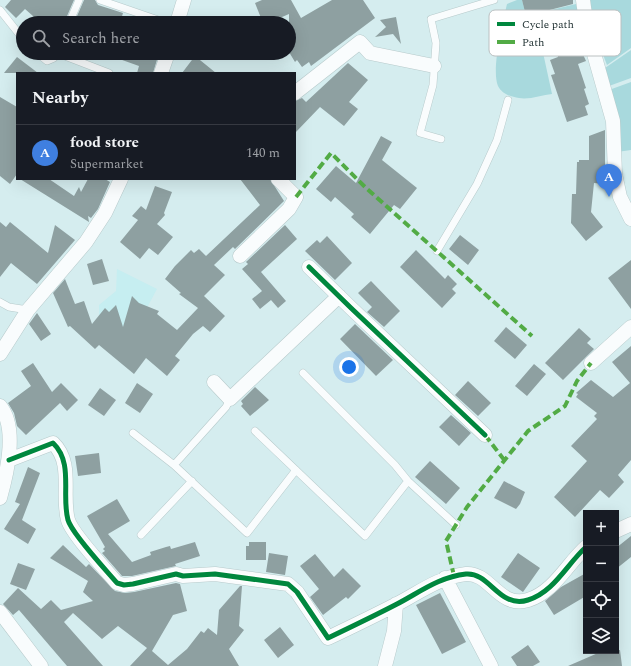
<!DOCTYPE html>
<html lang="en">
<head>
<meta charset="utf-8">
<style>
  :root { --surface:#171b24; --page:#242831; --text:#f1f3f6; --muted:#9ea1a6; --line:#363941; --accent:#0f766e }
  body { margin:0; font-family:Spectral,serif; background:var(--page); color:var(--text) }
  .controls { position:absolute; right:12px; bottom:12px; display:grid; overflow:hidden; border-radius:0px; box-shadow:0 4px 16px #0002 }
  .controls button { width:36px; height:36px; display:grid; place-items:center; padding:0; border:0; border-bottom:1px solid var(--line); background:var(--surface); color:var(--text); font:20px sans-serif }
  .you { position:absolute; left:349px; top:367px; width:14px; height:14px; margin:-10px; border:3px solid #fff; border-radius:50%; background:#1a73e8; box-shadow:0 0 0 6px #1a73e833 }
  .badge { display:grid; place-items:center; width:26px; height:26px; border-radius:50%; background:var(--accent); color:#fff; font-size:13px; font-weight:700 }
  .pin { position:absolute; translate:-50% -33px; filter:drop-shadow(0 1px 2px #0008) }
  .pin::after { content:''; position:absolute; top:21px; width:14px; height:12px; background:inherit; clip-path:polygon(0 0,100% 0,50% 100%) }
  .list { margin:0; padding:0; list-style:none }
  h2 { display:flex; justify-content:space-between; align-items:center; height:52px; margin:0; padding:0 16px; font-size:17px }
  h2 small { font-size:13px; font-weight:400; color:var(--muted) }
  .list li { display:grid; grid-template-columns:26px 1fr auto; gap:12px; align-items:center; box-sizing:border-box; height:56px; padding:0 16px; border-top:1px solid var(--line) }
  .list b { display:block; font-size:15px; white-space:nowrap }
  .list p { margin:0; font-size:13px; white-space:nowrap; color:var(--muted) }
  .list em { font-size:13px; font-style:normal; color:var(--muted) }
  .icon { flex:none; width:22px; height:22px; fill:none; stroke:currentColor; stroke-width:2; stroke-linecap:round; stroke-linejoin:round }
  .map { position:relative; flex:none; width:631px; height:666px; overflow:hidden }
  .search { position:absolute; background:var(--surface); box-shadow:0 4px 16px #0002; left:16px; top:16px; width:280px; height:44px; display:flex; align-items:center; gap:10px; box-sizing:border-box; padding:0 14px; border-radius:22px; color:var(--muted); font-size:15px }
  .panel { position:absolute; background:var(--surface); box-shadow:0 4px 16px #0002; left:16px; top:72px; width:280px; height:108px; border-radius:0px }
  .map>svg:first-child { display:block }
</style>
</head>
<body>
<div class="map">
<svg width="631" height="666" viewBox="0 0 631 666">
  <rect width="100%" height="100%" fill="#d5edef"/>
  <path fill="#c6eef1" d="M117,269L157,289L141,319L130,318L120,331L99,315V305L116,291Z"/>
  <path fill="#a8d9dd" d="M517,0H522L526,16L576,4L584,37L542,48L552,94C542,95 529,100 519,98C511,97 502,94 498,86C491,70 503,22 507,4Z
    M590,0H631V48L607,65L594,31Z
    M631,50V78L609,86L605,68Z
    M631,82V150L617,152L609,90Z"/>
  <path fill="#8ea0a1" d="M11,0H74L64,23H41L25,9L16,18L5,7Z
    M84,0H95L98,5L123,13L120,23H74Z
    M262,0H291L301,18L332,0H363L375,18L311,66L309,62L302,67L297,60L295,62L289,52V14L268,23H263L255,3Z
    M522,0H573V4L526,16Z
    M396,17L401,44L393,34L375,37L386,27L380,20Z
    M577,41L586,61L578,64L586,88L584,89L589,104L585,106L588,115L567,122L551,75L555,74L550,60L558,57L557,52L565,50L563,46Z
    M111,53H159L153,73H137L139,66L111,56Z
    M195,56L216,73H182Z
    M17,57L38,73H4Z
    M348,63L368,80L349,102L358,109L344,126L320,107L295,133V101L302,98L306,102Z
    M0,97L17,107V174L10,184L0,176Z
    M605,130V184L594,183L591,212L603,227L586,241L571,223L572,194H576L577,162H579V160H589V136Z
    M381,136L392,142L382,160L417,188L400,209L394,205L370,234L351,217L354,214L335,197L331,202L316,189L336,166L356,183Z
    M20,179H49L74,196L79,187L81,192L88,179H105L110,182L98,209L91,218L88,216L89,222Z
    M240,179H270L284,201L235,249L233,247L214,265L225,275L204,296L225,316L210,332L203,326L193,334L175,356L180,360L167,376L146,358L134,374L99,345L95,349L70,326L68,327L53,293L65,279L75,304L84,301L92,324L105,308L109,312L116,305L123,327L132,296L139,303L159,311L157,314L177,330L198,308L179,294L181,293L165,279L175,266L191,250L194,253L199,249L206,256L260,205Z
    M155,186L172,192L164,213L165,215L157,224L173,237L158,255L149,248L140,259L120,242L138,220L132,216L141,206L146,210Z
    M0,222L6,227L10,222L48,253L55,225L75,240L37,284L11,263L0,277Z
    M285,225L297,239L261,272L286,301L278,308L271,300L260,309L252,299L262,291L242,269L248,264L246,262Z
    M460,235L479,250L468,265L449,249Z
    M327,236L352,263L335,280L305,251L317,240L320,243Z
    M416,250L445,279L448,275L457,284L452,289L456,293L442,308L400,267Z
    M102,259L109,281L93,285L87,264Z
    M631,260V309L608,278Z
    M371,281L400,311L384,327L367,312L372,307L358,293Z
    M37,313L51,334L41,341L29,324Z
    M355,324L393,360L376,376L340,339Z
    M506,327L527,345L515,359L494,341Z
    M579,328L591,339L587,343L594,349L563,380L545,363Z
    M631,346V460L618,475L624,482L609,498L600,490L575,517L554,497L587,461L571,446L597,419L594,416L597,413L576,397L578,394L576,393L591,380L613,397L630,383L612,362Z
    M33,363L52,392L61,383L78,400L67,411L60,403L26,435L17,426L14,413L8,403L31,386L21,371Z
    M534,364L546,374L527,396L515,386Z
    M468,381L491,403L478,416L455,395Z
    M137,383L153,394L140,413L125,403Z
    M255,387L269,400L250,416L241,406L243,404L241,401Z
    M100,388L116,400L104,416L88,405Z
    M451,415L471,433L459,446L439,427Z
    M99,453L101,473L78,476L75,456Z
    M430,461L460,488L446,504L415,477Z
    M28,467L40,473L22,520L36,529L28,544L4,529L20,504L15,502Z
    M504,481L525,492L520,504L516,509L494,498Z
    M117,499L130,521L108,534L132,562L151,555L150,552L166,547L170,546L171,549L195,542L200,556L175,564L176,566L132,576H122L102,553L105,551L103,549L105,547L87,516Z
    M631,536V557L616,569V548Z
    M249,542H266V560H246V546H249Z
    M63,545L86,567L89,564L115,591L125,593L134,592L176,583L180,584L187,611L173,615L152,651L168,665L187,649L201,631L204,633L208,628L217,635L219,610L240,586H242L239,626L244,630L229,649L239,666H130L147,648L118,626L102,639L73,613L64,622L103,666H67L19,610L13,615L3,604L18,588L41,609L51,600L61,610L93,601L83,592L88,581L50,558Z
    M269,553L288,556L285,575L266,572Z
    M518,553L540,568L523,592L501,577Z
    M315,554L334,577L343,568L361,586L348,599L346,597L323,615L310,597L319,589L300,566Z
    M18,563L35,569L26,590L10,584Z
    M586,573V596L554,615L545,601L561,587Z
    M440,593L466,642L442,654L416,605Z
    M280,627L294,645L278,658L264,640Z
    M528,645L540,662L533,666H517L511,657Z
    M620,650L622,666H568L598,653Z"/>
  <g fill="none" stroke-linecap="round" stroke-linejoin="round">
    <g stroke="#b7cacb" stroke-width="8">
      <path id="lane" d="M100,0L167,23
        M0,10L23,39
        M69,23L79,0
        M37,53L47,61L54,58L57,53
        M57,53L109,73
        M441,139L420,133L433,85L436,43L431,19L494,0
        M437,251L477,184L497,140L508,100
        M0,302L9,307L28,310
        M303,373L395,465L408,481
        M255,431L365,536L408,481L456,525
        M133,433L174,465L247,533L296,470
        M174,465L226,407L230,399
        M141,535L192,481"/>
    </g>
    <g stroke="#b7cacb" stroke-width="15">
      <path id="street" d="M583,0L587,29L613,121L615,174L620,197L631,219
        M177,23L184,0
        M161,73L168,53
        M295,93L360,42L370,53L434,66
        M240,256L289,209L296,197L278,179
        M309,267L351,308L485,435
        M0,354L28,310L86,242L105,213L121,179
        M591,363L631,327
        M214,382L230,399L339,296
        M0,406C18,428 7,473 0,498
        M9,460L53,443C74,463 61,495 68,520C72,534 106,570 117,583L124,585L133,584L176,574L183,576L215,574L288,584L297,592L328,638C351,627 374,616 397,604C420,592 439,577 466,574C490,572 499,609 528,600C554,592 567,564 586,547
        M616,531L631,524
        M445,578L491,666
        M0,612L41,666
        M385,666L394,631L396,604"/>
    </g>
    <use href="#lane" stroke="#f9fcfd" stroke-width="7"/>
    <use href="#street" stroke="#f9fcfd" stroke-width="14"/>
    <path stroke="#52ab45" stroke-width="4" stroke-dasharray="8 4" stroke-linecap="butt" d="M296,197L331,153L365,187L532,336
      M485,435L505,461
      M454,576L446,541L467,507L528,431L565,406L577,381L591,363"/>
    <g stroke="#fff" stroke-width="8">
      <path id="cycleway" d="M309,267L351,308L485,435
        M9,460L53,443C74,463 61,495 68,520C72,534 106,570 117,583L124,585L133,584L176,574L183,576L215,574L288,584L297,592L328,638C351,627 374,616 397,604C420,592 439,577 466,574C490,572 499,609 528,600C554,592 567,564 586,547"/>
    </g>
    <use href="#cycleway" stroke="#00873e" stroke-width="5"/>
  </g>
  <rect x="489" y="10" width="132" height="46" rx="6" fill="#fff" stroke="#bbc0c1" stroke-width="1"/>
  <rect x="497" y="22" width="18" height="4" fill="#00873e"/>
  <rect x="497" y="40" width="18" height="4" fill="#52ab45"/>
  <g font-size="11" fill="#1d2e2f">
    <text x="522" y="28">Cycle path</text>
    <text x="522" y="46">Path</text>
  </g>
</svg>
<div class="controls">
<button>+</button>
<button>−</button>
<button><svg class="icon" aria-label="locate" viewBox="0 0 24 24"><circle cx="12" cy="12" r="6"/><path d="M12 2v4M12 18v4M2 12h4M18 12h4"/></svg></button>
<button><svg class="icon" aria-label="layers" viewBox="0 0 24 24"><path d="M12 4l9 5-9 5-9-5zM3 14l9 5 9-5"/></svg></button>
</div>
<div class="you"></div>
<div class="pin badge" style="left:609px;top:197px;background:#3f7fe0">A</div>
<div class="search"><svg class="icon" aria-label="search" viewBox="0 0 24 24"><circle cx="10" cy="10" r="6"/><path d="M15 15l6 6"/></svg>Search here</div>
<section class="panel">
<h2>Nearby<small></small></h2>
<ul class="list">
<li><span class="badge" style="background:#3f7fe0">A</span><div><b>food store</b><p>Supermarket</p></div><em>140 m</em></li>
</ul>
</section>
</div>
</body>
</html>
